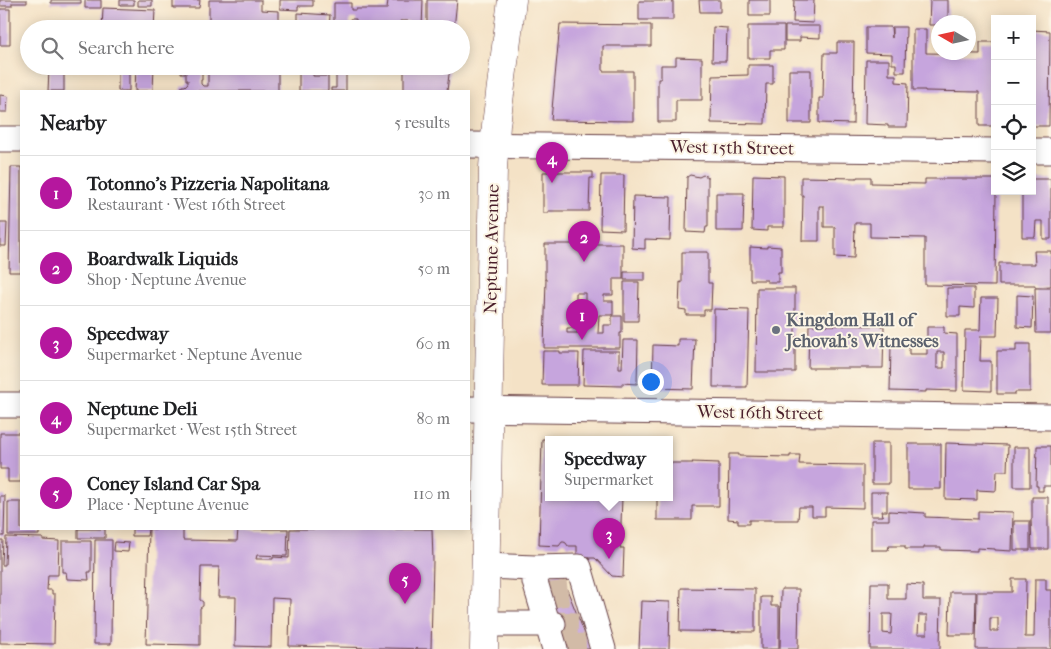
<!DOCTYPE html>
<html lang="en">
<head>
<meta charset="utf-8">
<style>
  :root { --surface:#fff; --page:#f6f6f6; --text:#202124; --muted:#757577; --line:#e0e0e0; --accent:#b5179e }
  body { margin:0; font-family:"IM FELL French Canon",serif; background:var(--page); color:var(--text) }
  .controls { position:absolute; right:15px; top:15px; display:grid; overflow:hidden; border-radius:0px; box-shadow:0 2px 12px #0003 }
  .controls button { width:45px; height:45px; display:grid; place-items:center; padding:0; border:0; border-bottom:1px solid var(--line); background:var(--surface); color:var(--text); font:25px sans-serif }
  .compass { position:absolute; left:931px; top:15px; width:45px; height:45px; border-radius:50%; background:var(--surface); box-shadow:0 2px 12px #0003; rotate:279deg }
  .you { position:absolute; left:650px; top:381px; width:18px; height:18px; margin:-12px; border:4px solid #fff; border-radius:50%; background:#1a73e8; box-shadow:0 0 0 8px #1a73e833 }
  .badge { display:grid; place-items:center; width:32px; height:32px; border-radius:50%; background:var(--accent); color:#fff; font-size:16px; font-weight:700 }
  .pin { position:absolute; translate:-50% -41px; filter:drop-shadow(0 1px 2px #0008) }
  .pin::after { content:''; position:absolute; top:26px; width:18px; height:15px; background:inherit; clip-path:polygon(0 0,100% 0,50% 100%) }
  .popup { position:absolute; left:545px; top:436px; width:128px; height:65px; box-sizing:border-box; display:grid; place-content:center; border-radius:0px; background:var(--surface); filter:drop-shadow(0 1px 4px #0005); font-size:16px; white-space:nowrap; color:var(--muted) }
  .popup b { font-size:19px; color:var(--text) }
  .popup::after { content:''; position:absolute; left:50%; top:100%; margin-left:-10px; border:10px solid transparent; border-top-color:var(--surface) }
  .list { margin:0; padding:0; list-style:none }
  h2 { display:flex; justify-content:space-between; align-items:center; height:65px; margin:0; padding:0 20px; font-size:21px }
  h2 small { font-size:16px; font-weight:400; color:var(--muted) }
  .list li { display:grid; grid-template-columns:32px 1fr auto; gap:15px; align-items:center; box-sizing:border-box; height:75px; padding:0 20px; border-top:1px solid var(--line) }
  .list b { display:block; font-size:19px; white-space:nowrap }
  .list p { margin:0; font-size:16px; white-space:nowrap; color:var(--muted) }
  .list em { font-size:16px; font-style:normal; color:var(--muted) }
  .icon { flex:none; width:28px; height:28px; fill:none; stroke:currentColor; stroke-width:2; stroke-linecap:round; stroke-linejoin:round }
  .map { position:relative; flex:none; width:1051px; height:649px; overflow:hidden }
  .search { position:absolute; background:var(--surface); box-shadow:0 2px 12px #0003; left:20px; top:20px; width:450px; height:55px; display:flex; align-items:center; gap:12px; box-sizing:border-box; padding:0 18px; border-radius:28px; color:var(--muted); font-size:19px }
  .panel { position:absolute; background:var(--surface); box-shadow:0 2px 12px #0003; left:20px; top:90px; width:450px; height:440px; border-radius:0px }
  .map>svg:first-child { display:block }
</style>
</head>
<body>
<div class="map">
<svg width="1051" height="649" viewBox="0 0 1051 649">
  <rect width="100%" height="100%" fill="#fcf5e5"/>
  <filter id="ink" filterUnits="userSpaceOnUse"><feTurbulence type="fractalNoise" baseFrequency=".02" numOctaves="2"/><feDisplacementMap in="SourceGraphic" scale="10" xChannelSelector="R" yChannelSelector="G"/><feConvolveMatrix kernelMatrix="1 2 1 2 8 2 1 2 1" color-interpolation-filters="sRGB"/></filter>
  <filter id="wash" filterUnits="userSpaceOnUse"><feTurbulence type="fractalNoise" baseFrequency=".0096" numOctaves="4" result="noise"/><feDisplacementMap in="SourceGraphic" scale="20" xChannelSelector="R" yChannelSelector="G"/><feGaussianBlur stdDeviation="1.12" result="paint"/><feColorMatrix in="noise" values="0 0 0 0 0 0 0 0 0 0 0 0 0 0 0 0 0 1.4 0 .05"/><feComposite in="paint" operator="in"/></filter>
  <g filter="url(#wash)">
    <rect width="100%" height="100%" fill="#f4e2c6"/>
    <g id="blocks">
      <path fill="#c6a5dd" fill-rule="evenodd" d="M0,0H27V3H12V6H0Z
        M51,0H81V3H51Z
        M85,0H101V8H85Z
        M120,0H134V5H120Z
        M138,0H152V6H138Z
        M173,0H200L199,8H173Z
        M209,0H261V10L279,11V29H209Z
        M280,0H313V6H298V10L280,9Z
        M388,0H423L422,28L408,27V21H400V28L356,27V19H350V29H334V3H351V10H356V9H387Z
        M427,0H457L454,29H427Z
        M699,0H720V12H700Z
        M749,0H770V16H749Z
        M794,0H814L813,23L793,22Z
        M930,0H948V22H938V25H929Z
        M639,1H673V20H639Z
        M103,8L155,10L154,29H102Z
        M0,9H10V45H0Z
        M298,13L330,15L329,29H298Z
        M560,24L651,25V46H603V71H633V121L551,120Z
        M748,26H784V50H770V58H748Z
        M785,26H820V38L800,37V41H785Z
        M713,27L727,28L726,61H712Z
        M866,27H891L892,38V27H906L905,72H896V64H892V54L866,53Z
        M913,29H926V53L980,54V42H995V126H979V92L925,91V90H913Z
        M1032,30L1050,31L1049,126H1032Z
        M837,42H854L853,124L819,123V98H823L824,53H837Z
        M676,57L702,58V100H676V122H658V79H661V65H676Z
        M866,60H889V75H896V82L908,83L907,127H888V125L865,124Z
        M748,65H773V84H766L765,124L711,123L712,76L748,75Z
        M118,66H129V91H118Z
        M136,66H154L153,91H135Z
        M181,66H278V91H181L182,86H185L188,83V80H186V73H181ZM202,73H208V86H203L201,84V80H202Z
        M299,66H313V76H328V91H299Z
        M404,66H450L447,91H404Z
        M49,69H64V91H48Z
        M789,70H811V123H789Z
        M336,72H346V91H331V88H336Z
        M0,95L8,96L7,112H0Z
        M11,167H21V272H9Z
        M543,172H593V178H590L589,211H548V213H543Z
        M601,175H624L623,230L600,229Z
        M690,175L699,177L703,175L708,177V227H706L705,233L686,232L687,177Z
        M753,175L784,176V227H767V231L752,230Z
        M801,177L857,178V177H871V183L925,184V179H995V191H996L995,286L925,285V238L870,237V223H855L854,258L835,257V227H824V206H819V241H802L803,195H801Z
        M1032,179H1051V239H1043V221H1036L1035,237H1022V191H1032Z
        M716,193H744L743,231H716Z
        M633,196L671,197L670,240L645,239V249L632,248Z
        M0,223H7L6,246H0Z
        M545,244H623V279H613V295H604V301H613V315H599L598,333H604V325H612V316H622V333H620V348H544L546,279H545ZM576,293H585V302H576ZM567,328H578V333H567Z
        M767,246L781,247V272H778V282H767V280H750V247L767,248Z
        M1034,251H1051V286L1035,287V285H999V263H1009L1011,264H1035Z
        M682,252H708V283H712L711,310H704V315H686V310L679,309L680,282L682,283Z
        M624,272H645V280H624Z
        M624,282H639L638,321H624Z
        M757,288H795V372H756Z
        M947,288H974V308L960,307V316H947Z
        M1035,288H1051V333H1036Z
        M1017,295L1033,296L1032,328L1017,327Z
        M981,298H998L997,336H981L980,361H991V391L964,390L965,330H980Z
        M714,309L749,310L747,387H713Z
        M809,325L884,326L883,368H808Z
        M927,327H944V333L957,334V391L926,390V392L890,391L891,345L909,346V354H927ZM937,352H944V368H937Z
        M678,339H695L693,389L652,388L653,345L678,346Z
        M623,340H638L637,384L622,383V386L583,385L584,351H619V368H622Z
        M1016,344H1030V392H1015V394H997V351H1016Z
        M543,351H560V353H579L578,385H542Z
        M0,433H21V482H8V469H0Z
        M542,439H549V498H622L620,548H624L623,577L612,576L595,558H577V546H568L566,543L564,542H562L559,546L539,545Z
        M872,443H889V484H872Z
        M946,443L1008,445L1007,471H997L996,491L977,490V500L945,499Z
        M908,444H941V489H908Z
        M1037,446H1051V486H1043V491H1038V486H1036Z
        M1014,447H1030V487H1014Z
        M729,454H739V456L790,457V455H800L799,464L863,465V508L825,507V516H812V507H799L798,520H749V524H738V520L728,519Z
        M692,462L719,463V506H692V520H657V498H669V463H693Z
        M871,492H887V511H882L883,516H871Z
        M0,496H5L4,536H0Z
        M1032,497H1048V549H1032L1031,519H1032Z
        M8,502H21V529H39V535H8Z
        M889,511L925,513V517L978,519V511L1013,512L1012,551L995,550V549L977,548V551L941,550V547H924V549H905V546H889L888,550H871V520H889Z
        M1014,521H1030V550H1014Z
        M78,529H105V538H78Z
        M132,529H148L147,536H132Z
        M149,529H183V540H184L237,541L238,529H288L287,556L257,555L256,559H273V557L289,558L290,529H432L433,561L431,649L289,646L290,599L272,598L271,647L235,646L236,597H218L219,567H201L200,600L203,602V606L200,608V645L146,644Z
        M6,537L43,538V540L59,541L58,575H48L47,590H52V594H55L54,644L0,643V540H3L2,565H5Z
        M95,540H112L111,644H94Z
        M62,541H91V572H88L89,580L67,579L66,572H62Z
        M115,542L129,543L128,552L114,551Z
        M560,572L591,649H562L538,581Z
        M1012,579H1026L1025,637H1034L1035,579H1046V590H1051V649H976L977,592H1012ZM990,618H998V631H990Z
        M871,583H888V599H906V584L923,585V600H941L940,649H870ZM883,614H892L891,634L883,633ZM919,615H927V634H918Z
        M681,588L755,589V632L680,631Z
        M781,589H799L798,649H780Z
        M950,592H976L975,635H949Z
        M761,597H771V606H779V649H761Z
        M641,601L670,602L669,649H639Z"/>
    </g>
  </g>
  <g filter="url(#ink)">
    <use href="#blocks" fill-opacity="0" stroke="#643c42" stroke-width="1"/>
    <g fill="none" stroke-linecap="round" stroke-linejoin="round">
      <path stroke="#d2bba7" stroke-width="25" stroke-dasharray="25 12" stroke-linecap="butt" d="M544,596L568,593
        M553,624L581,625
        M561,647L589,646"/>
      <g stroke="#643c42" stroke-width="27">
        <path id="minor" d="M0,139H21
          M469,145L995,151
          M1032,151H1051
          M0,405H21
          M469,409L1051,417
          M485,566L535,568L579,567L603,649
          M535,568V582L555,649
          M485,624H553"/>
      </g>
      <g stroke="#643c42" stroke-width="29">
        <path id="major" d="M484,649L493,168L496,125L512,0"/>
      </g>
      <use href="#minor" stroke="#fff" stroke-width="25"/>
      <use href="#major" stroke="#fff" stroke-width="28"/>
    </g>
  </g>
  <circle fill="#6b7280" stroke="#fcf5e5" stroke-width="2" cx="776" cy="330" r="5"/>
  <g text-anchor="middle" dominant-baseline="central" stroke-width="4" stroke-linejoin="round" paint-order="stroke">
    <g font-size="18" fill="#4a1f2b" stroke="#fcf5e5">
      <text transform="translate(732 148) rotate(1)">West 15th Street</text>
      <text transform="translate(492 249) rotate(-89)">Neptune Avenue</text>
      <text transform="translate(760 413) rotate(1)">West 16th Street</text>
    </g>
    <g font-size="18" font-weight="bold" fill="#5b616d" stroke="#fcf5e5" text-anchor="start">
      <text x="786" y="320">Kingdom Hall of<tspan x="786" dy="21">Jehovah's Witnesses</tspan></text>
    </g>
  </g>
</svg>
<div class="controls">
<button>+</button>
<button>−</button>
<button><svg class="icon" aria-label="locate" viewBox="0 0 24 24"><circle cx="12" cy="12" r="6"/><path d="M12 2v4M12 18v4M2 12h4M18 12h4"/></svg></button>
<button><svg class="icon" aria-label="layers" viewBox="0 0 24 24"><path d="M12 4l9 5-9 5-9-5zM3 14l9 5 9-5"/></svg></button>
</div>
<svg class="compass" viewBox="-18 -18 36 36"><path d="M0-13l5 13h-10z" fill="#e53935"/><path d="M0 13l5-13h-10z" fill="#757577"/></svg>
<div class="you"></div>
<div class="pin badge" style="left:582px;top:340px">1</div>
<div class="pin badge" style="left:584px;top:262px">2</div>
<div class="pin badge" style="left:609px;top:559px">3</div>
<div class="popup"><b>Speedway</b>Supermarket</div>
<div class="pin badge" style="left:552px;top:183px">4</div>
<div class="pin badge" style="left:405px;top:604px">5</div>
<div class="search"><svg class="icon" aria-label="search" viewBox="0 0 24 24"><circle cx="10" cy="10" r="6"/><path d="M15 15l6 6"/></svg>Search here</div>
<section class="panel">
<h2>Nearby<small>5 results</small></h2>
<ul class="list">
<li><span class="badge">1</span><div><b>Totonno's Pizzeria Napolitana</b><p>Restaurant · West 16th Street</p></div><em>30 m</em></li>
<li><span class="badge">2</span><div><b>Boardwalk Liquids</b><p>Shop · Neptune Avenue</p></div><em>50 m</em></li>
<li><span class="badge">3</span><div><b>Speedway</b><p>Supermarket · Neptune Avenue</p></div><em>60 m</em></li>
<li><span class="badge">4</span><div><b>Neptune Deli</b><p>Supermarket · West 15th Street</p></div><em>80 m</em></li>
<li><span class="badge">5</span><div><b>Coney Island Car Spa</b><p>Place · Neptune Avenue</p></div><em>110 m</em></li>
</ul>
</section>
</div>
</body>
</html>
